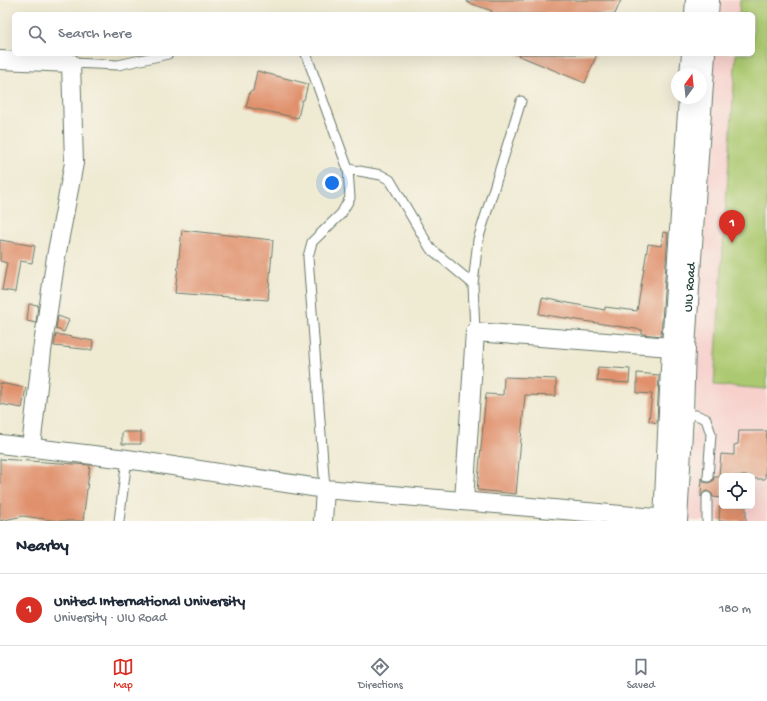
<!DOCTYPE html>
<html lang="en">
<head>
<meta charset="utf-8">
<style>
  :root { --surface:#fff; --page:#f2f2f3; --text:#1f2937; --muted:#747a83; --line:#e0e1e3; --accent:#d93025 }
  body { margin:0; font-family:"Gochi Hand",sans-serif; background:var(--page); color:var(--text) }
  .controls { position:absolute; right:12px; bottom:12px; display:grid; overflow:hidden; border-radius:6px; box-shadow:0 4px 16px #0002 }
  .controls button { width:36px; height:36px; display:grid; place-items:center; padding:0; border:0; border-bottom:1px solid var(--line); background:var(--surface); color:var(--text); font:20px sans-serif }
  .compass { position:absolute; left:671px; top:68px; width:36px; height:36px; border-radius:50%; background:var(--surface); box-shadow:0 4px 16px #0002; rotate:15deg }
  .you { position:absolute; left:332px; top:183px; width:14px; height:14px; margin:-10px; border:3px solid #fff; border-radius:50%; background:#1a73e8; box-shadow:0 0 0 6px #1a73e833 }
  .badge { display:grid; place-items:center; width:26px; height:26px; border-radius:50%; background:var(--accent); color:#fff; font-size:13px; font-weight:700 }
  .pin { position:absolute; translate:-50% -33px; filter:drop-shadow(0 1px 2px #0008) }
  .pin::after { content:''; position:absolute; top:21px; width:14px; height:12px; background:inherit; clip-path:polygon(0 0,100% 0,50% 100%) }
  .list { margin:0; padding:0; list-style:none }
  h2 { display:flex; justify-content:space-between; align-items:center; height:52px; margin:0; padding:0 16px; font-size:17px }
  h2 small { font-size:13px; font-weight:400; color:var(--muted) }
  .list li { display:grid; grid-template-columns:26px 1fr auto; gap:12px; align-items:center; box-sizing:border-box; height:72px; padding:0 16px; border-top:1px solid var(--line) }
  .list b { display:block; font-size:15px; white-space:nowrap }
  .list p { margin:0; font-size:13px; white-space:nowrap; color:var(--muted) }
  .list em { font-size:13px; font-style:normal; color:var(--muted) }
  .icon { flex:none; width:22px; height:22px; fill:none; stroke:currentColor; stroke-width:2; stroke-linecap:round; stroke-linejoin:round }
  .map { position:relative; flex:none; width:767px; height:521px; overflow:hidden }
  .search { position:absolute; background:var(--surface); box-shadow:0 4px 16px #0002; left:12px; right:12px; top:12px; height:44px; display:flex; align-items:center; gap:10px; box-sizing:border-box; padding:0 14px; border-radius:6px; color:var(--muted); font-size:15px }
  .sheet { height:124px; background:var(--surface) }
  nav { display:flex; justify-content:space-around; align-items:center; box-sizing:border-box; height:56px; border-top:1px solid var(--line); background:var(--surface); font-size:11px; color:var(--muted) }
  nav a { display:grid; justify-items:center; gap:2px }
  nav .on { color:var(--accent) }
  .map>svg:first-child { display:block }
</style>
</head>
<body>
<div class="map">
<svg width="767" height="521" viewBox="0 0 767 521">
  <rect width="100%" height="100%" fill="#f7f3e8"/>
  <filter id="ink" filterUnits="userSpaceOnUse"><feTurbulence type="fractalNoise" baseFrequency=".025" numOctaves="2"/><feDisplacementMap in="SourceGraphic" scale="8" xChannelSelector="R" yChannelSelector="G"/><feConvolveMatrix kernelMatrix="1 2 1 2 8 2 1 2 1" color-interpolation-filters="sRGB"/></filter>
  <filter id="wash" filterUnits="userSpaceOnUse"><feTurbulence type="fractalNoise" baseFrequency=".012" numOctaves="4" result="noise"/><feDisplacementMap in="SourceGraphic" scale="16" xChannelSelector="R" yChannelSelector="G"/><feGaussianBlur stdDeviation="0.9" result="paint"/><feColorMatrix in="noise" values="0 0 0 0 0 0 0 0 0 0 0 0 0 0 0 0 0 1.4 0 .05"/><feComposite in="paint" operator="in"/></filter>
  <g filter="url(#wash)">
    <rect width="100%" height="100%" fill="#efead2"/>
    <path fill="#f7d0cc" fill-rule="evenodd" d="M713,0H767V521H686L690,437L695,429L697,399L689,381L709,54H753V14H712ZM722,476H752V506H722Z"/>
    <path fill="#abc96f" stroke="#658352" d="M740,0H767V389L714,385L736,54H753V14H739Z"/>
    <g id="blocks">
      <path fill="#e0906c" d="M467,0H621L615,14H491L492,11L467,2Z
        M515,54H597L585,83Z
        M257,71L308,84L304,100H302L298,118L246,107L250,91H253Z
        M182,230L273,240L268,300L175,293Z
        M663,232L668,233L661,336L642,334V330L539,314L542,298L605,310V307L637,311L648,244L661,246Z
        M0,240L35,246L32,263L20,261L15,292L2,290L7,263L0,261Z
        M29,304L38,305L36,323L27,321Z
        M58,316L69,320L64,332L56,329Z
        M56,334L93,341L92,350L54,346Z
        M598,367L630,369L629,383L597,381Z
        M637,373L659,375L657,423L649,421L652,394L637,393Z
        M504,377L556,379V396L525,395L516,494L477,490L486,394L503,395Z
        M0,383L26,388L22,408L0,404Z
        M739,431H767L765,479H752V476H719L721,454L734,455V445L738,444Z
        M122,432H141V444H122Z
        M0,459L90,465L83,521H59L23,516L0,521Z
        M714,477H722V498L713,497L712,494L707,491L704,492L701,497L702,478L704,482L708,483L713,481Z
        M720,506H746V521H719Z"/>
    </g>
  </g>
  <g filter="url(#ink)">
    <use href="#blocks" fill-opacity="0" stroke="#687a6b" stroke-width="1"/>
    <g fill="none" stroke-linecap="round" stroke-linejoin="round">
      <g stroke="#687a6b" stroke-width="11">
        <path id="lane" d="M306,54L348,169L350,198L341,214L312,242L308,257L325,489
          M71,63L118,65L168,54
          M348,169L381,175L390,180L430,248L473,284
          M475,332L473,284L478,240L521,101
          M684,414L696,415L706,419L711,434L708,477
          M119,521L127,459
          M707,521V497"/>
      </g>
      <g stroke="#687a6b" stroke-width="20">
        <g id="street">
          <path d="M694,14L695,0"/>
          <path d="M709,14L710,0"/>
          <path d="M0,60L71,63L74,163L56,257L42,351L31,447"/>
          <path d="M689,74L691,54"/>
          <path d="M0,444L127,459L325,489L678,520"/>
          <path d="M464,501L475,332L671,347"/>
          <path d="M323,521L325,489"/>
          <path d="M663,521L671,347L688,98"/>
          <path id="s1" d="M678,521L684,414L686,347L706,54"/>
        </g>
      </g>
      <use href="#lane" stroke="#fff" stroke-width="9"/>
      <use href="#street" stroke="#fff" stroke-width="18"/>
    </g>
  </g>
  <g text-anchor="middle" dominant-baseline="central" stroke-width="3.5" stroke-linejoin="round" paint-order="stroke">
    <g font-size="13" fill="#1f3d34" stroke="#f7f3e8">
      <text stroke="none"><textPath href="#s1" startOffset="234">UIU Road</textPath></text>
    </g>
  </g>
</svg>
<div class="controls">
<button><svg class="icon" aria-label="locate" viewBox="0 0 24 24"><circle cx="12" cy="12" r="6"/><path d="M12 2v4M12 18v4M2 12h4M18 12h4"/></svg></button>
</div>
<svg class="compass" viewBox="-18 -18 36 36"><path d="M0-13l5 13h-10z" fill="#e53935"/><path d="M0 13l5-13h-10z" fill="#747a83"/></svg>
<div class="you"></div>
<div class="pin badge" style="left:732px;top:243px">1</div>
<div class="search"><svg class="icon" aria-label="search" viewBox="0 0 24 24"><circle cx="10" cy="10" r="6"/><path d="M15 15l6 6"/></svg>Search here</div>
</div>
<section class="sheet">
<h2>Nearby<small></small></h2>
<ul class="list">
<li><span class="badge">1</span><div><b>United International University</b><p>University · UIU Road</p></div><em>180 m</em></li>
</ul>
</section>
<nav>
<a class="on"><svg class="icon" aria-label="map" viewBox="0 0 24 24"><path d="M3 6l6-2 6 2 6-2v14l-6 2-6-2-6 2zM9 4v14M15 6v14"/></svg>Map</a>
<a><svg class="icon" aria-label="directions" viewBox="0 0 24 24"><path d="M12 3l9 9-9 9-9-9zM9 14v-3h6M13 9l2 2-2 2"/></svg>Directions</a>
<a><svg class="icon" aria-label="saved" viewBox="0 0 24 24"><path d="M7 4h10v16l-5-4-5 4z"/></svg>Saved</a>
</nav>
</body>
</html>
